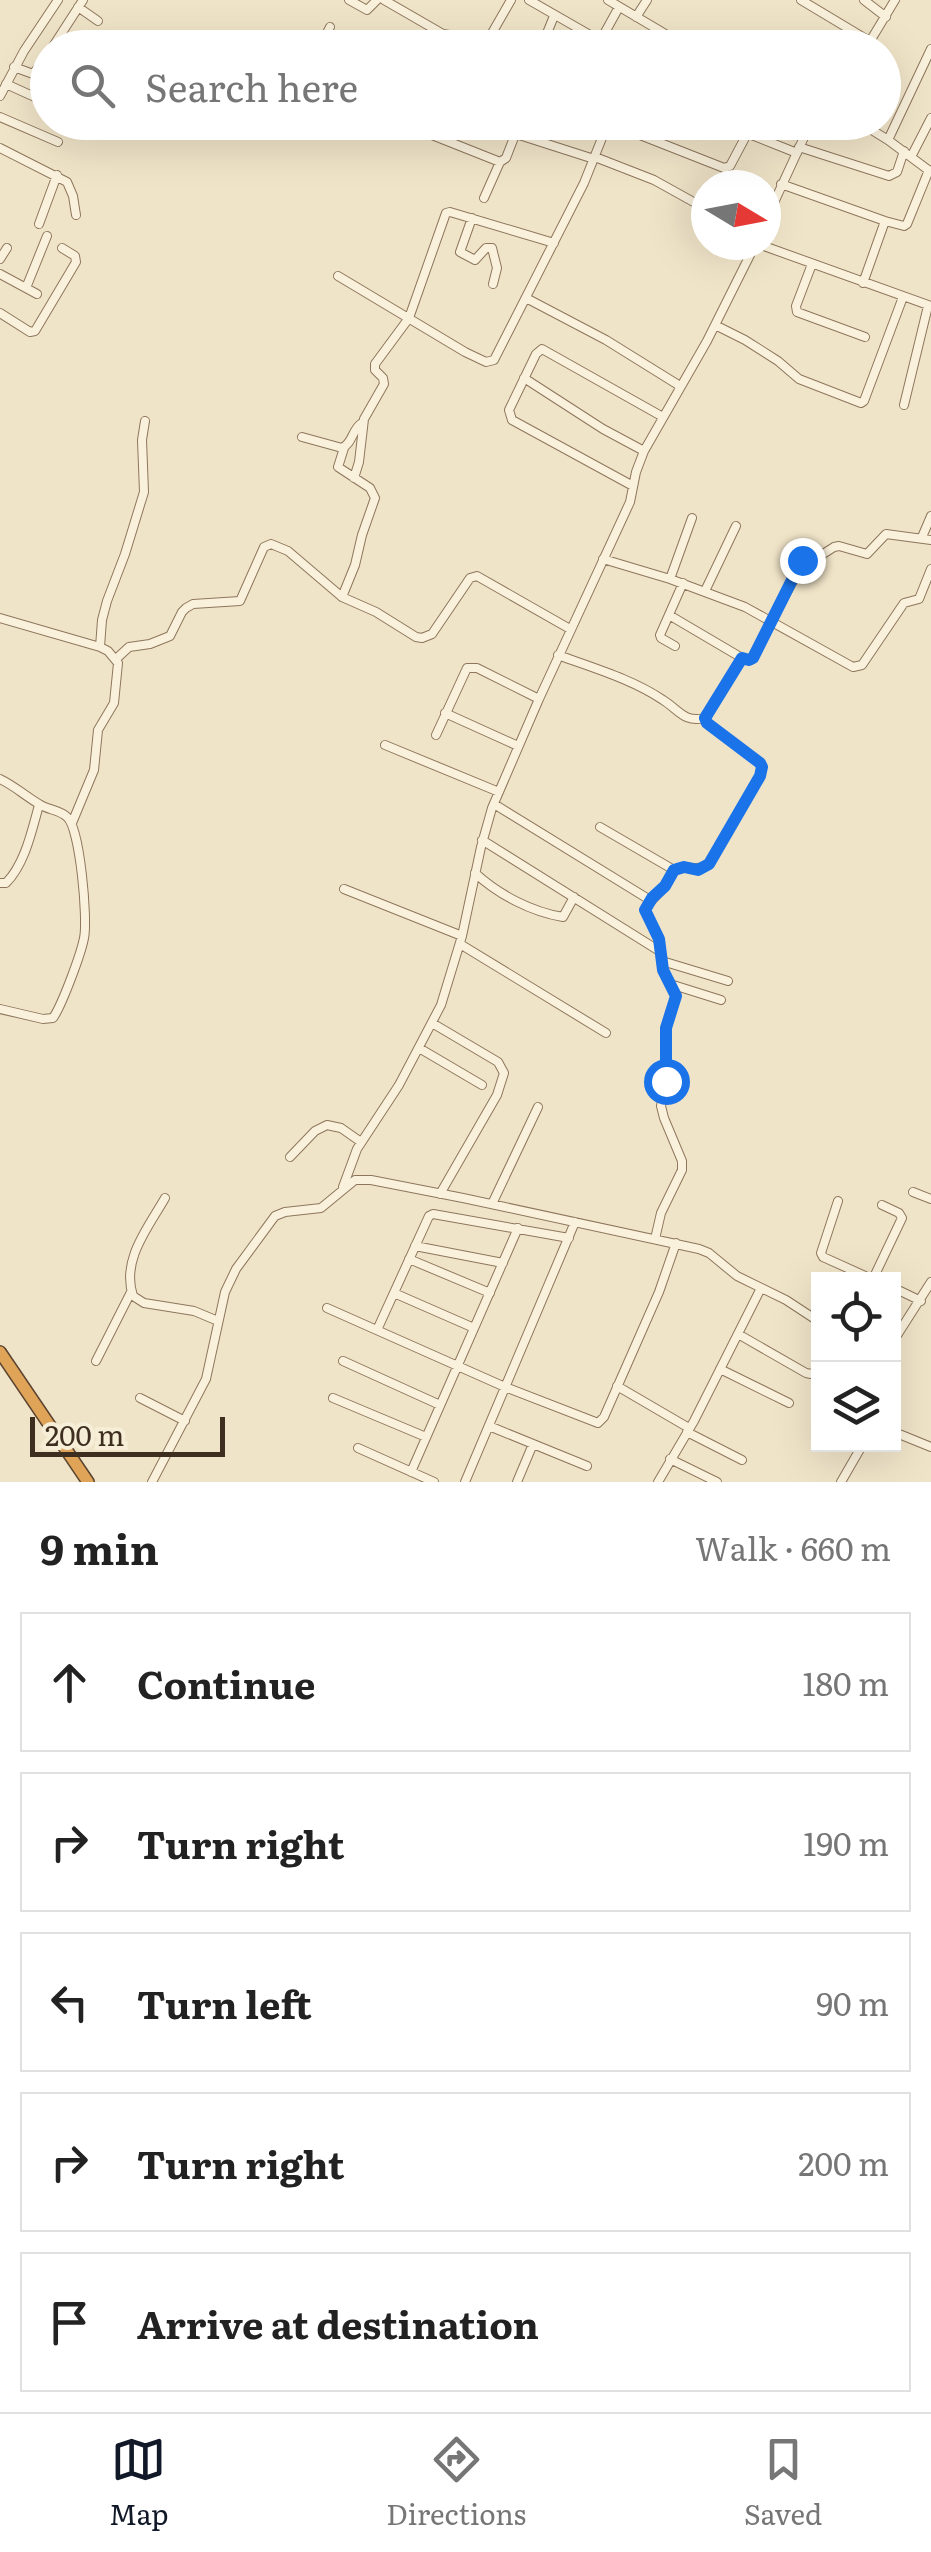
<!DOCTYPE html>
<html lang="en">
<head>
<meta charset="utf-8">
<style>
  :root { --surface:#fff; --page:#f6f6f6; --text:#222; --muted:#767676; --line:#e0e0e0; --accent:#111827 }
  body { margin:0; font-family:Literata,serif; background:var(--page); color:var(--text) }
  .controls { position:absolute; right:30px; bottom:30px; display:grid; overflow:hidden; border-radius:0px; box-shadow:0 10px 40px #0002 }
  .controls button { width:90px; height:90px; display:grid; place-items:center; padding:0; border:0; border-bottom:2px solid var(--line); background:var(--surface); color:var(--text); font:50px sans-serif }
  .compass { position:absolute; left:691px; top:170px; width:90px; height:90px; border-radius:50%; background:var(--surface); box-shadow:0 10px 40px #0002; rotate:100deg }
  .scale { position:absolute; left:30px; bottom:25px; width:195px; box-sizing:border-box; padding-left:10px; border:5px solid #3d2e20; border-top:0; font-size:28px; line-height:35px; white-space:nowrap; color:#3d2e20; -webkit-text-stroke:8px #f7eed8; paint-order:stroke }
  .stop { position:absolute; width:30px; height:30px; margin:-22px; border:8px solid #1a73e8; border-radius:50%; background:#fff }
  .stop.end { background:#1a73e8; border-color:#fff; box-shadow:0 2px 10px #0008 }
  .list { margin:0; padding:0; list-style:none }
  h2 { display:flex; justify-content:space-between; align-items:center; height:130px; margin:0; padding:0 40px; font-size:42px }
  h2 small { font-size:32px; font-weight:400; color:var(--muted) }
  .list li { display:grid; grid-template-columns:65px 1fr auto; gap:30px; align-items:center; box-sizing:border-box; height:140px; margin:0 20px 20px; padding:0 20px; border:2px solid var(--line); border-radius:0px }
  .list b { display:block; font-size:38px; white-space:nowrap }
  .list em { font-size:32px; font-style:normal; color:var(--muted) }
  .icon { flex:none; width:55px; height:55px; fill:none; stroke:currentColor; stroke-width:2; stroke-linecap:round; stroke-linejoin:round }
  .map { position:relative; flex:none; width:931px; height:1482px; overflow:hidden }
  .search { position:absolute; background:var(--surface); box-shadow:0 10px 40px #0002; left:30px; right:30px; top:30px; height:110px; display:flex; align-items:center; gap:25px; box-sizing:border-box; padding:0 35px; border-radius:55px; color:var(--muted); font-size:38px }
  .sheet { height:930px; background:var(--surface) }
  nav { display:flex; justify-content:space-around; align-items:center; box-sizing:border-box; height:140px; border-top:2px solid var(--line); background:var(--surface); font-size:28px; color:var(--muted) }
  nav a { display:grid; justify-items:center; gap:5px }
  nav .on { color:var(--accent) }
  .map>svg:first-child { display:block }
</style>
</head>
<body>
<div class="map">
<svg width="931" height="1482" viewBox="0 0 931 1482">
  <rect width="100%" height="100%" fill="#f0e4c8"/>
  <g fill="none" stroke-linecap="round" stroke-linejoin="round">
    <g stroke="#8d765c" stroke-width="10">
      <path id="minor" d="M349,0L367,10L377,0
        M384,0L443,34L531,48
        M529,0L597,39L603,36L619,7
        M608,0L689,48
        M801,0L871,42
        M864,0L886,17
        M78,7L98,21
        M636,17L647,0
        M60,36L79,48
        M488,40L511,0
        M52,48L83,0
        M319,48L330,27
        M541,48L554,16
        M866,48L895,0
        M14,67L33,74L48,55
        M6,84L48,103
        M0,96L24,51L58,0
        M0,117L58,142
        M409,122L432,135L500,162L506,158L520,122
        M497,122L517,130
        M607,122L724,168L730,166L747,134
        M719,122L797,153
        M859,122L888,140L931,172
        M516,134L594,159
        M888,140L931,49
        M799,147L889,176L897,172L904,151
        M0,148L67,182L73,196L76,215
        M595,157L654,180L699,205
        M911,157L931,118
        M781,184L885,221L863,283
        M484,198L500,162
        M472,218L460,252L475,260L486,248H492L497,268L493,284
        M766,220L811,122
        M885,221L904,226L907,224L929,170
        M39,224L57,175
        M761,245L931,306
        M0,259L7,248
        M812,264L796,306L797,312L865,337
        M0,274L37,294
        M338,276L465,352L486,362L494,360L584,183L608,123
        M26,288L47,236
        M526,298L606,340L680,386
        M0,313L30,332L35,331L76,262L75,256L62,248
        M715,325L745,340L778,361L799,379L861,403L864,401L903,297
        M524,378L603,429L644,451
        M904,405L928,306
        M302,437L342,448C353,443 352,429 362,423
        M354,478L359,462L364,419L384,384L383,378L375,370V364L409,318L446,213L450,212L554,243
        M633,486L512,420L509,410L536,354L542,349L663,417
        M922,537L931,516
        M603,559L670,579L745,607L853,667L862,665L904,603L919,599L931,569
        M670,579L692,518
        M705,591L736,526
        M342,597L355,565L362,535L375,498L370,488L338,467L344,448
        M669,615L742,658L751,660L806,556L823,554L834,547L839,546L867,554L886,534L931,540
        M0,618L100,647L102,620L107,601L125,554L144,492L142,440L145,421
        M675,646L661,638L660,635L683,583
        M558,655C593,668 632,679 663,700C679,710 684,723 705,718
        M116,659L129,647L150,644L170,636L182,612L186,608L193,604L240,601L264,547L271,544L288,551L342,597L376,612L416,637L422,638L432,634L470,578L477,576L570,629
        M445,713L518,746
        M705,718L742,658
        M436,735L467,668H477L539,699
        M385,745L499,792
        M0,779C15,786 25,796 39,804C48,810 60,810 67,817C80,827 88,920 84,938C81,954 62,1005 53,1018L43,1019L0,1009
        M494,804L650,900
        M72,823L94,770L98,730L114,703L118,663L108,651L100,647
        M600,827L674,870
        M482,840L661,952
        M475,873C499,895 532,912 563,917L574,897
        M0,883H6C25,864 32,830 39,805
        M344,889L462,936
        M460,944L606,1033
        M662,961L728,981
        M670,984L721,1000
        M432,1023L498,1062L504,1073L497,1095L440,1194
        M419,1048L482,1085
        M290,1157L315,1131L327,1125L341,1128L361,1142
        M343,1187L357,1149L399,1085L441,1005L462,936L481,847L492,808L539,699L630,502L636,472L644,451L707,341L755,245
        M913,1192L931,1199
        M165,1198C148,1228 121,1260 133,1296L144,1303L194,1311L218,1321
        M838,1201L821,1253L823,1257L874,1280
        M492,1204L538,1107
        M655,1239L661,1213L682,1170V1161L664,1118L661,1106L667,1074L666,1029L676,996L663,970L659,939L646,912V907L665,886L674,870C686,863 697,873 709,864L760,776L762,767L760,763L707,723L705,718
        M415,1246L503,1263
        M409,1259L490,1293
        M873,1279L902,1218L899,1213L882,1205
        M894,1288L921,1301
        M394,1293L474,1328
        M327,1308L505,1387L598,1423L604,1417L659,1292L676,1243
        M377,1330L429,1216L433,1214L569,1238
        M738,1334L806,1373L811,1374L818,1370
        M894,1340L931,1282
        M96,1361L131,1292
        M343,1361L440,1405
        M720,1369L789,1403
        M617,1386L689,1428
        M140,1398L185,1421
        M333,1398L426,1437
        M489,1426L587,1466
        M687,1432L742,1460
        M894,1432L931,1447
        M358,1448L434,1482
        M670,1459L717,1482
        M411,1472L518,1228
        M152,1482L206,1379L225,1292L236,1269L275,1216L285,1212L321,1208L355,1180H371L463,1198L699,1249L709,1253L737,1276L786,1300L818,1321
        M465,1482L575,1222
        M517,1482L533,1444
        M658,1482L694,1421L761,1288
        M841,1482L863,1444"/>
    </g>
    <g stroke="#5b4430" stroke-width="14">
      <path id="highway" d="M0,1352L88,1482"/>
    </g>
    <use href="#minor" stroke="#faf1dc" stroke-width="8"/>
    <use href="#highway" stroke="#e0a458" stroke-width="11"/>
  </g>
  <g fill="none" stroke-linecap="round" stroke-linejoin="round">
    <path stroke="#1a73e8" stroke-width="12" d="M666,1081V1028L676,996L663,970L659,939L645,910L652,898L665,886L674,870L684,867L698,870L709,864L760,776L762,767L760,763L707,723L705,718L742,658L749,660L753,658L802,560"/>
  </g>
</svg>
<div class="controls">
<button><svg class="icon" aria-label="locate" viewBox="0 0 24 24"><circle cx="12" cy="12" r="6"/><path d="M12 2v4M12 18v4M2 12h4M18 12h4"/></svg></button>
<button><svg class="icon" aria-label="layers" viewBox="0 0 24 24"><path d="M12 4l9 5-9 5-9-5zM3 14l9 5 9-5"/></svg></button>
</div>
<svg class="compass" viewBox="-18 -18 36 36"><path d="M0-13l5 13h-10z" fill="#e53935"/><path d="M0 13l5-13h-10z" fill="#767676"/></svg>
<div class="scale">200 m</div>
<div class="stop" style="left:666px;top:1081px"></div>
<div class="stop end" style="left:802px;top:560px"></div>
<div class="search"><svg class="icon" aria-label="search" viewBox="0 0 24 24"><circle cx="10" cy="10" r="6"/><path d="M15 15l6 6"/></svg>Search here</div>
</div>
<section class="sheet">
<h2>9 min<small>Walk · 660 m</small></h2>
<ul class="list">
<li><svg class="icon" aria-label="ahead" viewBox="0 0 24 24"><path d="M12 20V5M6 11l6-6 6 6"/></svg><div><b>Continue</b></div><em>180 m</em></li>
<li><svg class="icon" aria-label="right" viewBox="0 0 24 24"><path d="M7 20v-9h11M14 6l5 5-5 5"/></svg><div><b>Turn right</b></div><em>190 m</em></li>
<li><svg class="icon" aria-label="left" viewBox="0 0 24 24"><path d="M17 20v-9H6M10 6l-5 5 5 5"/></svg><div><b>Turn left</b></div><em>90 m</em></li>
<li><svg class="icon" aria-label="right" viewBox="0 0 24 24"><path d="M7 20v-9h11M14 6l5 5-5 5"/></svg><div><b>Turn right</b></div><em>200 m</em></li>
<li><svg class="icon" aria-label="arrive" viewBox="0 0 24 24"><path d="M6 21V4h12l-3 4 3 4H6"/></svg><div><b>Arrive at destination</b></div></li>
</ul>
</section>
<nav>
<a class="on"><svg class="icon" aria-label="map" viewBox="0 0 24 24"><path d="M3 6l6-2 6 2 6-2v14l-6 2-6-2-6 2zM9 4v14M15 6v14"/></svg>Map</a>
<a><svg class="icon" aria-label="directions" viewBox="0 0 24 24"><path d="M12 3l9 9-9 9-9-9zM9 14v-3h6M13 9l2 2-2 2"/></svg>Directions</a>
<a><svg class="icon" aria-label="saved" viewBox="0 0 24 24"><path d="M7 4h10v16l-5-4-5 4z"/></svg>Saved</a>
</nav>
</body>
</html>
